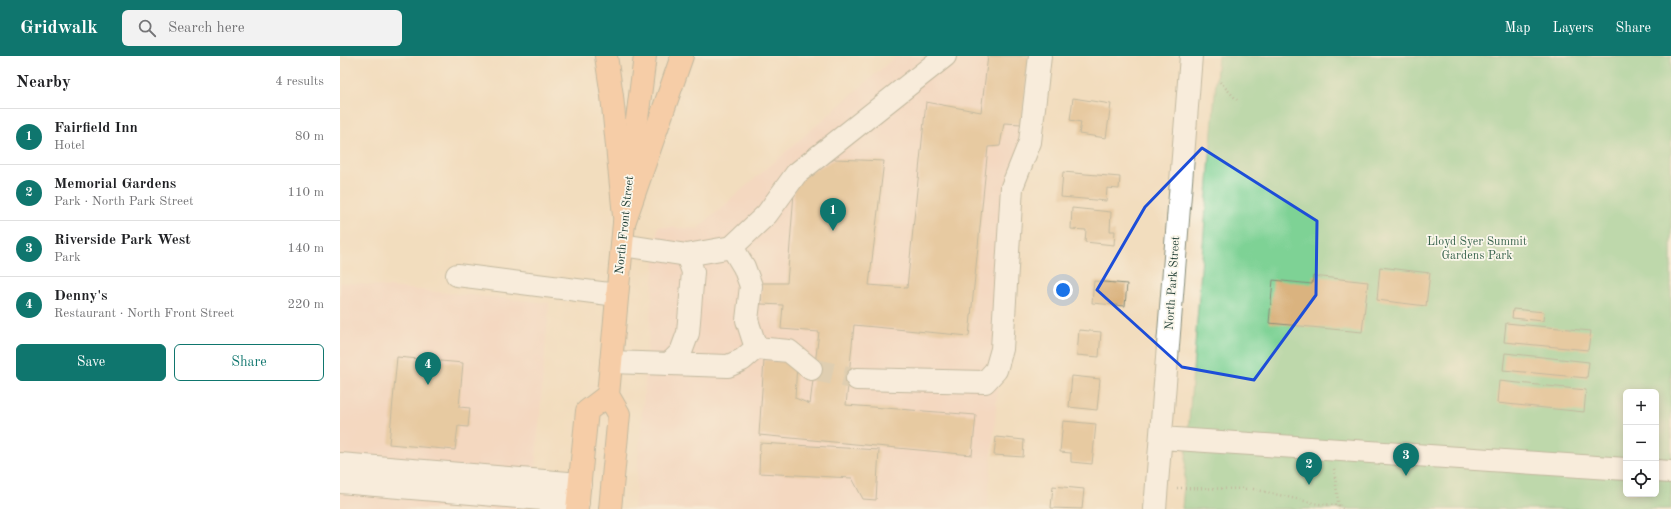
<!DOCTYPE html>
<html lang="en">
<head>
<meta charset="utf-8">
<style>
  :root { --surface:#fff; --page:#f2f2f2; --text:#202124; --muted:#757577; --line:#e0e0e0; --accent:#0f766e }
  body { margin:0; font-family:"Old Standard TT",serif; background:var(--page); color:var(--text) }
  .controls { position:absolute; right:12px; bottom:12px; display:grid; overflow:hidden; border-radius:6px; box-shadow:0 2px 10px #0003 }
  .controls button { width:36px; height:36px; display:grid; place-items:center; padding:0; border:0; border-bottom:1px solid var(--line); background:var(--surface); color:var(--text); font:20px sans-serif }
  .you { position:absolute; left:723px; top:234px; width:14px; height:14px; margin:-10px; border:3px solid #fff; border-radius:50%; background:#1a73e8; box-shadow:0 0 0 6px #1a73e833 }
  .badge { display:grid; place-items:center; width:26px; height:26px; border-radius:50%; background:var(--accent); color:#fff; font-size:13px; font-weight:700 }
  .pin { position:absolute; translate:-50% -33px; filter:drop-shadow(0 1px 2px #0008) }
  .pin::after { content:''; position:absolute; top:21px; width:14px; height:12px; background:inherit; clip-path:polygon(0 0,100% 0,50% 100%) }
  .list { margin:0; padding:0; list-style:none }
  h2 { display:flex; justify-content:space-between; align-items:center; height:52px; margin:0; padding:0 16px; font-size:17px }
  h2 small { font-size:13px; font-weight:400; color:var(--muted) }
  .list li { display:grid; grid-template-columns:26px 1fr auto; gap:12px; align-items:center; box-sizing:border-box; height:56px; padding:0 16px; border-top:1px solid var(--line) }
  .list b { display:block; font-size:15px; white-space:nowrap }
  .list p { margin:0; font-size:13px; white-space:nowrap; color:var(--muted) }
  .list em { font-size:13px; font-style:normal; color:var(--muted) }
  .actions { display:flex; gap:8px; padding:12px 16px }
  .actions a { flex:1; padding:9px 0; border:1px solid var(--accent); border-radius:6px; text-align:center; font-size:14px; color:var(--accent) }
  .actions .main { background:var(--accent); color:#fff }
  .icon { flex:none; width:22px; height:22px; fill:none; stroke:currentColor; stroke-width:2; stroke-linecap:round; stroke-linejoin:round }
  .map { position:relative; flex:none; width:1331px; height:453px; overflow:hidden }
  header { display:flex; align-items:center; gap:24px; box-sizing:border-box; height:56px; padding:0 20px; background:var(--accent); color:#fff }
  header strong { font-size:19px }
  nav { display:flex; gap:22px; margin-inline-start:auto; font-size:14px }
  .search { width:280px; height:36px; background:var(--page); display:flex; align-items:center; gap:10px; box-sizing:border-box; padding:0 14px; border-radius:6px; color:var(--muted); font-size:15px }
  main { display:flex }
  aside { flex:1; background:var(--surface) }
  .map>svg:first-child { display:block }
</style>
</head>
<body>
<header>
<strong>Gridwalk</strong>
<div class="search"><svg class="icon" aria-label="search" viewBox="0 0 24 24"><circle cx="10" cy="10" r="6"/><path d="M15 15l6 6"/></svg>Search here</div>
<nav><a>Map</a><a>Layers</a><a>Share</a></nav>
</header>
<main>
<aside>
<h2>Nearby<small>4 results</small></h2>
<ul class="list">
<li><span class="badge">1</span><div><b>Fairfield Inn</b><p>Hotel</p></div><em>80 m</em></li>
<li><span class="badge">2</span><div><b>Memorial Gardens</b><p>Park · North Park Street</p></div><em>110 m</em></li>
<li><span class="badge">3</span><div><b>Riverside Park West</b><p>Park</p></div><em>140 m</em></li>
<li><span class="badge">4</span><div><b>Denny's</b><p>Restaurant · North Front Street</p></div><em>220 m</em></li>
</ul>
<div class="actions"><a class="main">Save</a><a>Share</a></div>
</aside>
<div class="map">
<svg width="1331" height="453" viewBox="0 0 1331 453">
  <rect width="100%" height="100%" fill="#fbf7ec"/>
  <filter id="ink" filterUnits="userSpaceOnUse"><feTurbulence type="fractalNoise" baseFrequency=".025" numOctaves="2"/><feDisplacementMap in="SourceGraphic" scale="8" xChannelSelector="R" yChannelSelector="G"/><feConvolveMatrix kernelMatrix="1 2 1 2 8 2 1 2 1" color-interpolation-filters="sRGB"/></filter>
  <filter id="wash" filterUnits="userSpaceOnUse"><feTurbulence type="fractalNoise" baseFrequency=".012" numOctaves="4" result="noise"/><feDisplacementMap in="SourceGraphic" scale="16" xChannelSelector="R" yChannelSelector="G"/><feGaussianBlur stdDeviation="0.9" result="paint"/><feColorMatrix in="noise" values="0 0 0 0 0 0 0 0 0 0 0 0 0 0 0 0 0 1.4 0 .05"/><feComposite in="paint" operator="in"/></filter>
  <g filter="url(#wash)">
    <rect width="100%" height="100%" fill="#f2ddbe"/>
    <path fill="#f6d2c4" d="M556,0H687L647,453H294L318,170L357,173Z
      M0,226L209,247L192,453H0Z"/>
    <path fill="#7ed295" stroke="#4e8864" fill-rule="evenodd" d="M878,0H1331V453H842ZM1286,336H1316V438H1286Z"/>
    <g id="blocks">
      <path fill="#dab37f" d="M648,0H689L682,68L664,67L660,90L648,91L629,280L514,269L506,349L636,359L632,399L419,379L424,304L457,306L455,342L470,348L479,276L441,273L443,249L421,248L422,227H447L455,124L495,103L544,105L529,229L567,232L586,46L641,56Z
        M733,42L771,48L766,82L739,78L741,66L730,64Z
        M723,116L780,121L779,133L767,132L766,145L721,141Z
        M732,152L771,156L770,175H775L774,189L745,186L746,174L731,173Z
        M1040,211L1090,217L1086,250L1037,244Z
        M973,220L1028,226L1022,276L929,267L933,224L972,228Z
        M754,225L787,228L785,250L752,247Z
        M1173,253L1204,256L1203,265L1172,262Z
        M1166,267L1251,275L1248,294L1164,286Z
        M739,274L761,276L759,301L737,299Z
        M1165,297L1249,306L1247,322L1163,314Z
        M57,301L123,307L119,351L130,352L128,371L118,370L115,394L49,388Z
        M732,320L760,323L757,354L729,351Z
        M1159,325L1246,334L1244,356L1157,347Z
        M723,365L756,368L752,408L731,406V397L720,396Z
        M656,381L684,384L683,401L654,399Z
        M420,387L539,394L536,444L523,443L512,422L419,417Z
        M713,430L744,433L742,453L711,452Z"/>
    </g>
  </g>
  <g filter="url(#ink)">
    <use href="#blocks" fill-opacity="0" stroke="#888d79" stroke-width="1"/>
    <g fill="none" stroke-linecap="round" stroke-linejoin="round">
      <path stroke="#c8bda2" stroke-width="22" stroke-dasharray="22 11" stroke-linecap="butt" d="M471,313L517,323"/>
      <g stroke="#888d79" stroke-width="24">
        <path id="minor" d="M282,189L347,199L392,191L427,158L456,118L605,0
          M392,191L404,211L411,230L407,264L416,292
          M117,219L277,239
          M271,306L388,310L402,304L416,292L449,295L471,313
          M330,307L341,296L348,277L353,216L347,199
          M517,323L645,326L656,314L662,293L672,131L690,86L700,0
          M821,382L1286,413
          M0,408L240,428
          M1316,415L1331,416
          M0,426L238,446
          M815,453L851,0"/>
      </g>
      <g stroke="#888d79" stroke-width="24">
        <path id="major" d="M237,453L247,355L268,339
          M270,453L279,358L268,339L284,167L305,0"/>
      </g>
      <g stroke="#888d79" stroke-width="24">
        <path id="highway" d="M266,0L272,40L284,160
          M284,167L342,0"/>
      </g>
      <path stroke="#888d79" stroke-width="2.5" stroke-dasharray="1 3" stroke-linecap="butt" d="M880,26L897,44
        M994,413L999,453
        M837,432L913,433L978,448L999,449L1003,453"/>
      <use href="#minor" stroke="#fff" stroke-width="22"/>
      <use href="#major" stroke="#fabb8c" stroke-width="22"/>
      <use href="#highway" stroke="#fabb8c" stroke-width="22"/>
    </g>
  </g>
  <path d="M0 0H1331V453H0ZM862,92L977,165L976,239L914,324L842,311L757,234L805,151Z" fill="#f2ddbe" fill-opacity=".55" fill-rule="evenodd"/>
  <path fill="none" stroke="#1d4ed8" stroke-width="3" stroke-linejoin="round" d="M862,92L977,165L976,239L914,324L842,311L757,234L805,151Z"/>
  <g text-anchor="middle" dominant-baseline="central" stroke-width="3.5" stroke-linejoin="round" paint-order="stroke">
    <g font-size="12" fill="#1f3d34" stroke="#fbf7ec">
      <text transform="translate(285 169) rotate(-84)">North Front Street</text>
      <text transform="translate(833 227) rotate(-86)">North Park Street</text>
    </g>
    <g font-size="12" fill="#37624c" stroke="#fbf7ec">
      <text x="1137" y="186">Lloyd Syer Summit<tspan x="1137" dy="14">Gardens Park</tspan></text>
    </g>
  </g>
</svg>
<div class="controls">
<button>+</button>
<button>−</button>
<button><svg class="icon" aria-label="locate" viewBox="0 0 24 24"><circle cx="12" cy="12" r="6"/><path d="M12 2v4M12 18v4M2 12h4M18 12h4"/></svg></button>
</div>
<div class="you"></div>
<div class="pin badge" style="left:493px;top:175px">1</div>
<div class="pin badge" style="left:969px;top:429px">2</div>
<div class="pin badge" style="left:1066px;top:420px">3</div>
<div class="pin badge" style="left:88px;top:329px">4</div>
</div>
</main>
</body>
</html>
